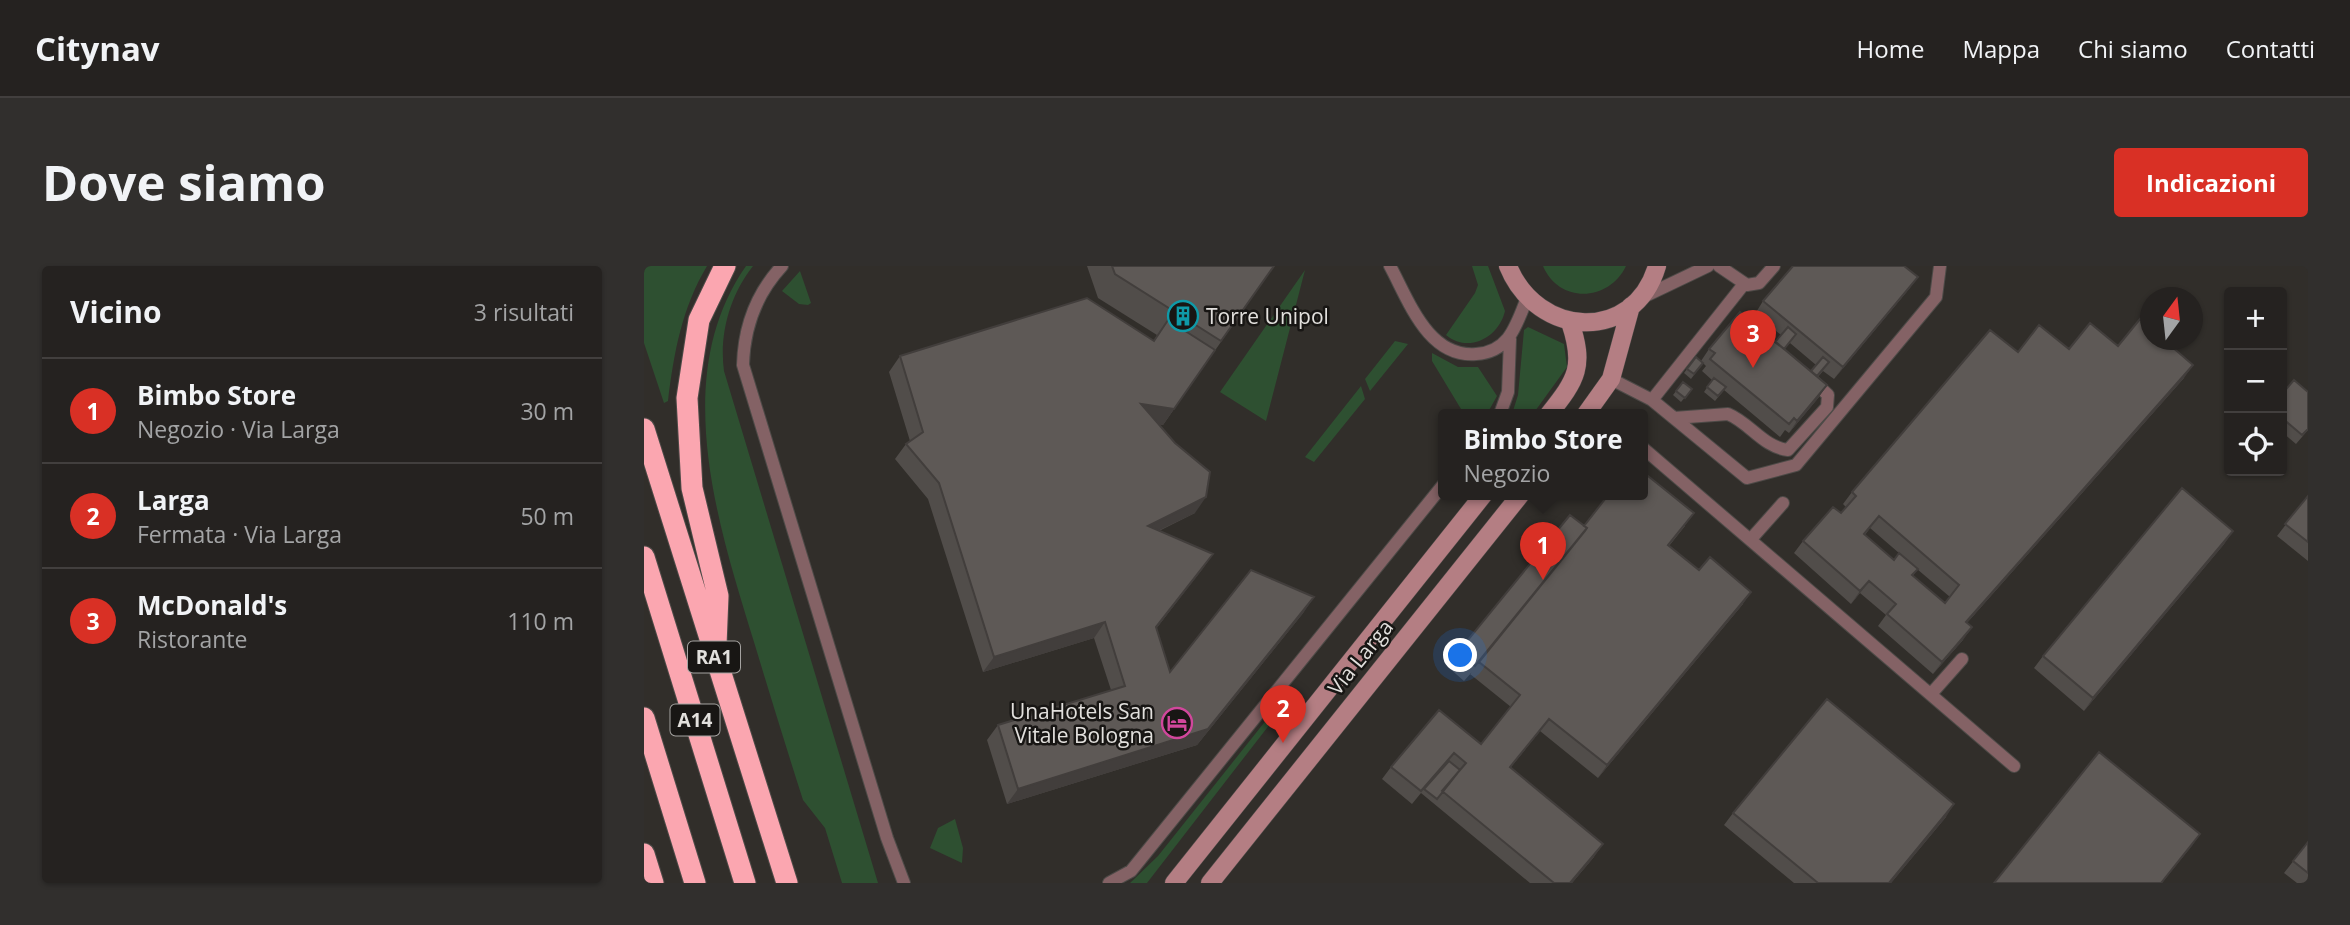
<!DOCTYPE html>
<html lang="it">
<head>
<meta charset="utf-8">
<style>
  :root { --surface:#252220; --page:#312f2d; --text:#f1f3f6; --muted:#a3a4a5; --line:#423f3e; --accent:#d93025 }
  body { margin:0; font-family:"Open Sans",sans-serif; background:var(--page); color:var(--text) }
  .controls { position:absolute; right:21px; top:21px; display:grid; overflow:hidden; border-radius:7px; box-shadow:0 2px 5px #0004 }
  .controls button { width:63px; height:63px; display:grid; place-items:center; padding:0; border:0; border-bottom:2px solid var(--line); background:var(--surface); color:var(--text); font:35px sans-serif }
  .compass { position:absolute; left:1496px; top:21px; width:63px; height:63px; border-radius:50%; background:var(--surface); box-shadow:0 2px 5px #0004; rotate:15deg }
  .you { position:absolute; left:817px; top:390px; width:24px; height:24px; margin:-18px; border:5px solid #fff; border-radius:50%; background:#1a73e8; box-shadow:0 0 0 10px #1a73e833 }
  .badge { display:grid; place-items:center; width:46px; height:46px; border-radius:50%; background:var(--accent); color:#fff; font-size:23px; font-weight:700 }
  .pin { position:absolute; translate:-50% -58px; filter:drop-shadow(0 2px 4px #0008) }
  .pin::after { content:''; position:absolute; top:37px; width:24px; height:21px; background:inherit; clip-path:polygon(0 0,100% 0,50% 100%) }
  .popup { position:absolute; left:794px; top:143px; width:210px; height:91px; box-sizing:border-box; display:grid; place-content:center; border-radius:7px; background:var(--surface); filter:drop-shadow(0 2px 5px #0005); font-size:23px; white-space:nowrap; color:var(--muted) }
  .popup b { font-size:26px; color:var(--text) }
  .popup::after { content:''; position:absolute; left:50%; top:100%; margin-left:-14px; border:14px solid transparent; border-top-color:var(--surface) }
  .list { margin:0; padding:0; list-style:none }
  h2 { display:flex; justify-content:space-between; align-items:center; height:91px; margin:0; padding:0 28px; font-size:30px }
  h2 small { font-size:23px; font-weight:400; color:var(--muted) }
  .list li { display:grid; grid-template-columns:46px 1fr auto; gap:21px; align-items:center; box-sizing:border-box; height:105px; padding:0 28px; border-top:2px solid var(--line) }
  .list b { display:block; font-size:26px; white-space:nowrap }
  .list p { margin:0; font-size:23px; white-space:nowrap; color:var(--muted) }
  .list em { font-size:23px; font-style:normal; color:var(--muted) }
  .icon { flex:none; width:38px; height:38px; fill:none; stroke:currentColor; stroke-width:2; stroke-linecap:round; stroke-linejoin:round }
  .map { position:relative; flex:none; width:1664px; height:617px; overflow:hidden; border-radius:7px }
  header { display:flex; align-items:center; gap:42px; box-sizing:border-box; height:98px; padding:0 35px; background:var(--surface); border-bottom:2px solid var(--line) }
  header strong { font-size:33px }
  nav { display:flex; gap:38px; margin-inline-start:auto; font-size:24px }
  .intro { display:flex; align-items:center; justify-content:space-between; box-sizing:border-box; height:168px; padding:0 42px }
  h1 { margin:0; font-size:49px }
  .button { padding:18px 32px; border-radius:7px; background:var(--accent); color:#fff; font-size:24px; font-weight:700 }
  main { display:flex; gap:42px; padding:0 42px }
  aside { flex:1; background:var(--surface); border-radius:7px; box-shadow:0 2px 5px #0004 }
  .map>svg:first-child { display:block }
</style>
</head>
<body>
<header>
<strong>Citynav</strong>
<nav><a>Home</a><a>Mappa</a><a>Chi siamo</a><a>Contatti</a></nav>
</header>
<div class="intro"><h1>Dove siamo</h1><a class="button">Indicazioni</a></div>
<main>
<aside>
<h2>Vicino<small>3 risultati</small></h2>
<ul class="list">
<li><span class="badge">1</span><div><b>Bimbo Store</b><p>Negozio · Via Larga</p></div><em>30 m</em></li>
<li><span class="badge">2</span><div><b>Larga</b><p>Fermata · Via Larga</p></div><em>50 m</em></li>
<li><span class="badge">3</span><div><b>McDonald's</b><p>Ristorante</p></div><em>110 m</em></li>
</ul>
</aside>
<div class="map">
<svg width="1664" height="617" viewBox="0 0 1664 617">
  <rect width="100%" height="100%" fill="#312e2a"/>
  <path fill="#2e5031" d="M0,0H63C38,42 30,86 24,135L20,137L0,77Z
    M102,0H109C86,29 75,68 80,105L234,617H198L181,562L159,534C142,481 126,429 110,376C74,259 25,110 102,0Z
    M828,0H844L861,45C855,71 825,88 802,69L831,27L834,19Z
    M899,0H982C965,36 915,38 899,0Z
    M661,4L622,155L576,126Z
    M156,5L167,37L164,39L155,38L138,25Z
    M884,61L920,78L923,101L889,148H868L874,129L880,64Z
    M751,75L764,78L726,125L721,113Z
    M788,87L814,101H834L853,130L843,148H820L788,95Z
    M717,120L721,133L670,196L661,191Z
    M639,433L643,436L503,617H486L514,590Z
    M311,553L319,582L318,597L286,582L294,562Z"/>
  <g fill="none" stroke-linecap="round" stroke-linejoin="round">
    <g stroke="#4d4a47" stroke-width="14">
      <path id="service" d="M138,0C112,28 100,61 99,99L243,572L260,617
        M746,0C765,35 784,92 832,88C865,86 872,60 883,32
        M1075,0L1103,19L1115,17L1130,0
        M995,33L1064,0
        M967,113L1008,134L1103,212L1152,199L1292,31L1296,0
        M1008,134L1100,18
        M856,148L864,126L866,73
        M1030,152L1084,148C1106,157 1119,181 1144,184L1183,141L1184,129L1170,116
        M999,182L1370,500
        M1107,273L1139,237
        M1287,428L1318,393
        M465,617L487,605L799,219"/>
    </g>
    <g stroke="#4d4a47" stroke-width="19">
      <path id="secondary" d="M864,0C893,72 990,78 1013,0
        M905,148C933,113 941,100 926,56
        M942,148L967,113L987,40
        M530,617L840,228
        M566,617L877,228"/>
    </g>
    <g stroke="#4d4a47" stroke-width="23">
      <path id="motorway" d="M0,163L143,617
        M0,291L101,617
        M72,379L74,330L48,222L43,132L55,54L81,0
        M0,452L51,617
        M0,588L9,617"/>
    </g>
    <use href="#service" stroke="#846265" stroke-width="12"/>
    <use href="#secondary" stroke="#b47e83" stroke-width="18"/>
    <use href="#motorway" stroke="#fba6b0" stroke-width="21"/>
  </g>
  <path fill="#514d4a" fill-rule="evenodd" d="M443,0H630L519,159L514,158L551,247L515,265L569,288L512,363L526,406L660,346L553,479L363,538L343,474L354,459L467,424L450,372L339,406L284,233L251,193L262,178L266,175L245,106L256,90L510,74L513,69L454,32Z
    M1274,11L1265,23L1190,113L1179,105L1174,111L1175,131L1145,167L1141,164L1136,171L1080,124L1071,135L1060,126L1068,114L1058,105L1062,100L1059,97L1047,113L1040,107L1052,91L1057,95L1065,83L1131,76L1137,69L1111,48L1119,35ZM1146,77L1172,99L1167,105L1140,83Z
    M1474,80L1540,112L1323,357L1319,374L1289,408L1234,360L1242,349L1216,327L1207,338L1150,287L1159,275L1197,247L1202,241L1199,238L1208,226L1374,86ZM1226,262L1255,287L1250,294L1221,269ZM1273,303L1306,331L1301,337L1269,310Z
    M1039,116L1048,123L1037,136L1029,129Z
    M1664,126V164L1652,178L1638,166V128Z
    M1664,230V295L1633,270Z
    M940,260H1041L1025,280L1099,338L954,512L896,465L867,501L950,591L928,617H886L777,527L768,538L738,513L747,501L837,478L867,441L826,408L828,406L820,415L804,401L814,386Z
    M1581,277L1440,445L1390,402L1399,390Z
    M1089,547L1302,551L1247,617H1150L1080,559Z
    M1664,576V617H1653L1640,607Z"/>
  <path fill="#423e3c" d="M1274,11L1265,23L1190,113L1199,101Z
    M1549,99L1540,112L1313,368L1322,356Z
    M1183,119L1175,131L1145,167L1153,155Z
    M497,138L530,143L519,159L486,154Z
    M562,231L551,247L493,275L504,260Z
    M1589,265L1581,277L1440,445L1449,432Z
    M569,288L558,304L501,377L512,361Z
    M1225,315L1216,327L1207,338L1216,325Z
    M1107,326L1099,338L954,512L963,499Z
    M670,331L660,346L553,479L363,538L374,523Z
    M461,356L450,372L339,406L350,391Z
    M1328,361L1319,374L1289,408L1298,396Z
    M905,453L896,465L857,513L866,501Z
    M1310,538L1302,551L1247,617H1245Z
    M1556,568L1548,580L1518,617H1517Z
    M959,578L950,591L928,617H926Z"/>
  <path fill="#5e5956" stroke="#423e3c" stroke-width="2" fill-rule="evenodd" d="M468,0H630L577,75L471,8Z
    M1149,0H1260L1274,11L1199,101L1119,35Z
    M443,32L510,75L524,54L571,84L530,143L497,138L531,177L566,206L562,231L504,260L569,288L512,361L526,406L607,304L670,331L564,463L374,523L354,459L481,420L461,356L350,391L295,217L262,178L279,166L256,90Z
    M1096,46L1183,119L1153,155L1150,152L1145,158L1066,93L1071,87L1065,83Z
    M1496,53L1507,62V74H1520L1549,99L1322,356L1328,361L1298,396L1243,348L1252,338L1225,315L1216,325L1159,275L1189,241L1197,247L1212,230L1208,226L1346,64L1374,86L1395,59L1425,83L1446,57L1474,80ZM1235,250L1315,319L1301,337L1268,309L1274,303L1255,287L1250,294L1220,268Z
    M1144,61L1152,68L1140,83L1131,76Z
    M1052,91L1059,97L1050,108L1043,103Z
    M1179,91L1185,96L1173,110L1167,105Z
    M1070,112L1082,121L1074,130L1063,121Z
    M1650,114L1664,126V163L1658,169L1638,152V128Z
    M1039,116L1048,123L1041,132L1032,125Z
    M999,206L1050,247L1024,279L1055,304L1066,291L1107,326L963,499L905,453L866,501L959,578L926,617H910L798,525L822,497L810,487L777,525L747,501L795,444L837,478L876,429L835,396L941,265L943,262L940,260L965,228H999Z
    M1538,222L1589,265L1449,432L1399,390Z
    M1664,230V276L1641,258Z
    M926,249L943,262L831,400L814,386Z
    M1183,433L1310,538L1245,617H1174L1089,547Z
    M1455,486L1556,568L1517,617H1350Z
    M805,495L816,504L793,533L780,523Z
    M1664,576V607L1649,595Z"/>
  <defs>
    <g id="building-ring" transform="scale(1.575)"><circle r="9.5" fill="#181614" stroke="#0f9aa8" stroke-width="1.5"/><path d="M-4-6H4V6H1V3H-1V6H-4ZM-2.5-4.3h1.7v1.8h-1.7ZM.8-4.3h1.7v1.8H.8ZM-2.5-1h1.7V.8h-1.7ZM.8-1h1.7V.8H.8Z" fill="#0f9aa8"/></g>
    <g id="hotel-ring" transform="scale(1.575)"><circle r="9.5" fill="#181614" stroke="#d1479c" stroke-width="1.5"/><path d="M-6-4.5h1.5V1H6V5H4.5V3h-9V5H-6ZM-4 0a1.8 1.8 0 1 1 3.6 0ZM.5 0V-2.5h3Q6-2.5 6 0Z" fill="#d1479c"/></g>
  </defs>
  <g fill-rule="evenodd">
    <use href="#building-ring" x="539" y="50"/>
    <use href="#hotel-ring" x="533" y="457"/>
  </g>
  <g text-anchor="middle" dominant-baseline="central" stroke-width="5" stroke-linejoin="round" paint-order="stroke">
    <g fill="#181614" stroke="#a5a3a1" stroke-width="2">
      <rect x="44" y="375.5" width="52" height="31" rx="5"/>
      <rect x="26.5" y="438.5" width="49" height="31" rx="5"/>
    </g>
    <g font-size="19" font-weight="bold" fill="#e2e0dd">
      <text x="70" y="391">RA1</text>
      <text x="51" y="454">A14</text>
    </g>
    <g font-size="21" fill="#e2e0dd" stroke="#181614" text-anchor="start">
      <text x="562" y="50">Torre Unipol</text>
      <text x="510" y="445" text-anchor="end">UnaHotels San<tspan x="510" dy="24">Vitale Bologna</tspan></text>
    </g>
    <g font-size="21" fill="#e2e0dd" stroke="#181614">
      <text transform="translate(716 391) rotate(-51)">Via Larga</text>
    </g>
  </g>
</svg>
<div class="controls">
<button>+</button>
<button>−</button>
<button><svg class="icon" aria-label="locate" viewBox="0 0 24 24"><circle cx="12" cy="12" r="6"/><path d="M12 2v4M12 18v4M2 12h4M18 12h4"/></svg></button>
</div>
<svg class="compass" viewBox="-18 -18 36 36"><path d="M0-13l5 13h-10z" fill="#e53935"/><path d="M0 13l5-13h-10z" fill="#a3a4a5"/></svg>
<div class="you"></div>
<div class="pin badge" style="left:899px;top:314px">1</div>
<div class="popup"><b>Bimbo Store</b>Negozio</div>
<div class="pin badge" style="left:639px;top:477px">2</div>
<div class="pin badge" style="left:1109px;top:102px">3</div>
</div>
</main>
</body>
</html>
